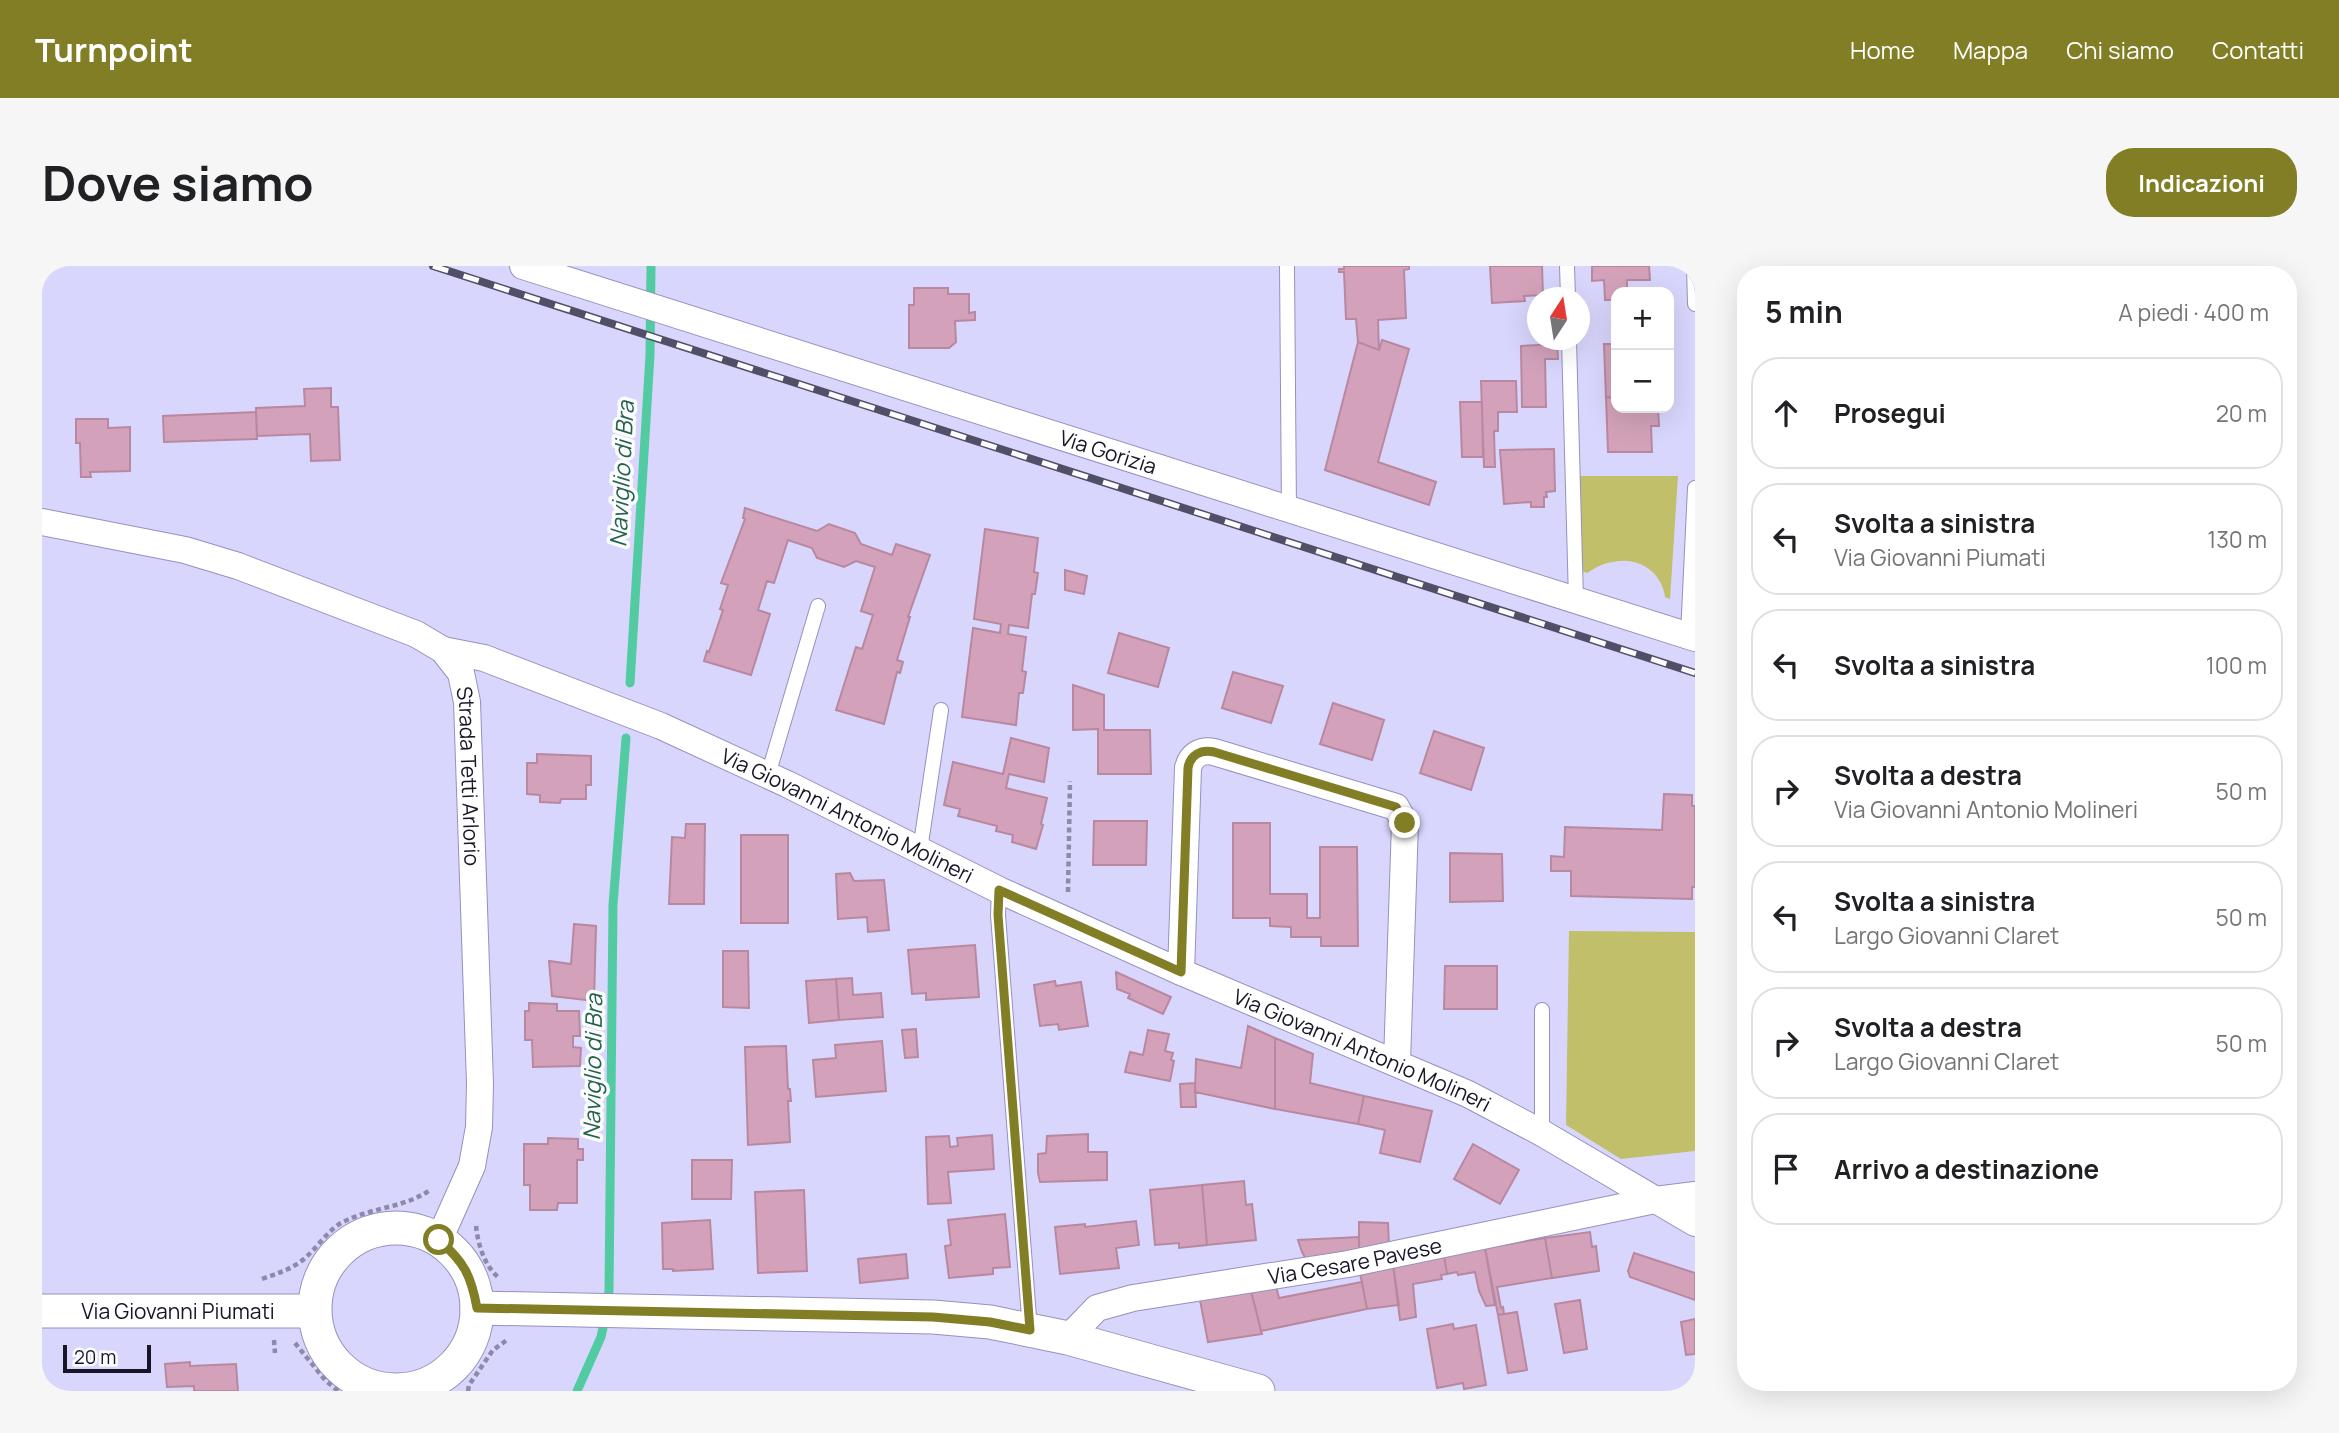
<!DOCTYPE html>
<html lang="it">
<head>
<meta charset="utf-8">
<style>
  :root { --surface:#fff; --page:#f6f6f6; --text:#202124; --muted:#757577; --line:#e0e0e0; --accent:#817e26 }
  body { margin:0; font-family:Manrope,sans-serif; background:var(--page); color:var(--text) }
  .controls { position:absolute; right:21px; top:21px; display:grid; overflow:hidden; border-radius:14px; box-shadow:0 7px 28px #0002 }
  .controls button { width:63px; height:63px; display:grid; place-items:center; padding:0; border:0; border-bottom:2px solid var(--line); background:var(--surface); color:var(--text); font:35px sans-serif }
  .compass { position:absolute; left:1485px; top:21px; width:63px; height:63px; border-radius:50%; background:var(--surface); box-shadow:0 7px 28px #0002; rotate:12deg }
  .scale { position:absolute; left:21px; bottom:18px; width:88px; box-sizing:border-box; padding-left:7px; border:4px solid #171526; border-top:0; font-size:19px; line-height:24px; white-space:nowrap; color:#171526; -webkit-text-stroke:5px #fcfcfc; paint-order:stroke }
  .stop { position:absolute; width:21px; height:21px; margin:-16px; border:5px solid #817e26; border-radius:50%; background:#fff }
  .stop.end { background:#817e26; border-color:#fff; box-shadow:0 2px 7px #0008 }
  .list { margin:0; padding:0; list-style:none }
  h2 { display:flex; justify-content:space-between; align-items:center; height:91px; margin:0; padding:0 28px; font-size:30px }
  h2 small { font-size:23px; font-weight:400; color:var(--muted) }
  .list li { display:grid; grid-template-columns:46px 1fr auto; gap:21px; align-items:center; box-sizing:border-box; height:112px; margin:0 14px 14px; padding:0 14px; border:2px solid var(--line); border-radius:28px }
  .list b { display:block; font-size:26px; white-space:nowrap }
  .list p { margin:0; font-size:23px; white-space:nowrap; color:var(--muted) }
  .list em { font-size:23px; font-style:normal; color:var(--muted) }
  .icon { flex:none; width:38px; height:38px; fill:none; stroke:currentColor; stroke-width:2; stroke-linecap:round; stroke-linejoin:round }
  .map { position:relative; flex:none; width:1653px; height:1125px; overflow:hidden; border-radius:28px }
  header { display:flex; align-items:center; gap:42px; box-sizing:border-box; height:98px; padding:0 35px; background:var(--accent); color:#fff }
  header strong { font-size:33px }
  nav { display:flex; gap:38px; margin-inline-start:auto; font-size:24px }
  .intro { display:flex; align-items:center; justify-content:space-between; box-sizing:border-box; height:168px; padding:0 42px }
  h1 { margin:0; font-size:49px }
  .button { padding:18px 32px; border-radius:28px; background:var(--accent); color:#fff; font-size:24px; font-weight:700 }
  main { display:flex; gap:42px; padding:0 42px }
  aside { flex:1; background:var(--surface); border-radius:28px; box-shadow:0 7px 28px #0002 }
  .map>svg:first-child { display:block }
</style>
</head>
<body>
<header>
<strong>Turnpoint</strong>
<nav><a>Home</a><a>Mappa</a><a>Chi siamo</a><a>Contatti</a></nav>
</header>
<div class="intro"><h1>Dove siamo</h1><a class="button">Indicazioni</a></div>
<main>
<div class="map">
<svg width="1653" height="1125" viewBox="0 0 1653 1125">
  <rect width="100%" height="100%" fill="#d9d6fd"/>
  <path fill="#c1bf69" d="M1537,210H1636L1628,333L1623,331C1620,306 1596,290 1571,296C1561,297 1553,302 1545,307L1540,305Z
    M1527,665L1653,666V885L1579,893L1524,859Z"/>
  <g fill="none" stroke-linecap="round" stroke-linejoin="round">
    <path stroke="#52cba3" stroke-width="9" d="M588,417L608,89L609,0
      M565,1038L567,1025L571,639L584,472
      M535,1125L559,1071L563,1052"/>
  </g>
  <path fill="#d3a2ba" stroke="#b888a0" stroke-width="2" d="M1302,0H1367V3L1362,4L1364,52L1336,54L1337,84L1316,76L1314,53H1304L1302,6H1297V3H1302Z
    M1448,0H1500L1501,29L1482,30L1483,35L1450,37Z
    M1550,0H1607L1608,14H1585V26H1574V34H1563L1562,14L1550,15Z
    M872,22H906V28H927V47L933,46V54L913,55L914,76L907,82H867V39H872Z
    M1340,74L1367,83L1336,196L1394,216L1387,239L1283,204L1316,76L1337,84Z
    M1515,78L1516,93H1503L1504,141H1480L1479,80Z
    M1562,78H1574V132L1564,131Z
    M1439,115H1474L1475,146H1456V165H1452L1453,201H1442Z
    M289,122V141H296L298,194L269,195L268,168L215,170L214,142L263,140L262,123Z
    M1564,131L1574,132V142H1616L1617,160H1609L1610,186H1566Z
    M1418,136H1440L1441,191H1420Z
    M214,146L215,173L122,176L121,150Z
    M34,153H66V162L88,161V205L48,206L49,211H39L38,177H34Z
    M1512,183L1513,225L1504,226L1505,231H1502V241H1489V236L1462,238L1458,184Z
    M703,242L775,265L787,258L813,267L819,278L850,289L854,278L888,289L866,351H868L855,394L861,396L858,407L855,406L842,458L794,444L814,381L820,383L831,349L819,345L833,301L814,295L802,301L775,292L770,282L746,274L732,317L725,315L716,344L728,348L709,409L662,395L665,385L667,386L681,344L678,343L686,319L679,317L703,253L701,252Z
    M943,263L996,272L992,306L996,307L993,328H990L986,362L967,359L966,368L984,371L980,405L984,406L981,427H977L974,459L920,451L931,362L958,367L959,358L932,353Z
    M1023,304L1045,310L1042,328L1023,324Z
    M1077,367L1127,382L1116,421L1066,407Z
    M1191,406L1241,420L1229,457L1180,442Z
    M1031,419L1062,429V464H1108L1109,508H1056V463L1031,464Z
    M1291,437L1342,454L1330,494L1278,478Z
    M1392,465L1442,482L1429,524L1378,507Z
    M969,472L1007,482L1002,516L967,508L964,522L1005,532L999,558L1001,559L994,583L970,576L971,569L954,565L955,560L916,550L918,543L902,539L911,496L961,508Z
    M495,488L549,490V519H544V533H519L518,537L498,536V529L485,528V497H495Z
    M1622,528L1650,529V540H1653V621H1650V633L1529,630V605H1509V590L1522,591L1523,561L1620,564Z
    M1052,555H1105L1104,599H1051Z
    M1191,557H1228V628H1265V652H1278V581H1315L1316,680H1279V671H1249V661L1228,660V652H1191Z
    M644,558H663L662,638H627L630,571L643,572Z
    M699,569H746V657H699Z
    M1408,587L1460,588L1461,635L1408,636Z
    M808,607L812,615L842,614L847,664L826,666L825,651L796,653L794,608Z
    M532,658L554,660L552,735L510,730L507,695L529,698Z
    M933,679L937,731L884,734V727L870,728L866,684Z
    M681,685H706L707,742L681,741Z
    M1403,700H1455V743H1402Z
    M1074,706L1129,731L1121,748L1086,732L1088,728L1075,723Z
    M810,712L811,729L839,727L841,751L797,754L794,713Z
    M794,713L797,754L767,757L764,715Z
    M1013,715L1014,720L1039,716L1046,760L1017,764L1016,758L998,760L992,719Z
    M487,737L515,738V745H537L538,770H531V781L539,782L538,800L491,801L490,774H483V745H487Z
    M1206,760L1233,772V843L1153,826L1154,793L1199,802Z
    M874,763L876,791L863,792L860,764Z
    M1106,764L1127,768L1123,785L1131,787L1129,794L1132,795L1128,815L1083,806L1088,786L1101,789Z
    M1233,772L1271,788L1268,817L1322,830L1316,858L1233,843Z
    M840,775L844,825L774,831L771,794L794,792L793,779Z
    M744,780L746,823H748L749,835H746L748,876L706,879L703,781Z
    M1153,817L1154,841H1139L1138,818Z
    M1322,830L1390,845L1378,896L1338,887L1343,864L1316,858Z
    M1046,868V886H1065V914L998,916L996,907V888L1004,887L1005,870Z
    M950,869L952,903L906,906L909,937L886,938L884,871L907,870L908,881L916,880L915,872Z
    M506,872L536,873V883H541V894H535V937H516L515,944H488V919H482V878H506Z
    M1431,878L1477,904L1458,938L1412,913Z
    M650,894H690L689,933H650Z
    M1202,915L1204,939L1210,938L1214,974L1165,979L1160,919Z
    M1160,919L1165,979L1137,982V977L1113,979L1108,924Z
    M762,924L765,1005L716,1007L713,926Z
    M963,948L968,1001L951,1002V1008L907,1012L903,980L909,979L906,954Z
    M668,954L671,1003L631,1005V1003H621L620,957Z
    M1094,955L1097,979L1074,982L1077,1002L1018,1008L1013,961L1043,958V961Z
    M1317,956L1346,957L1347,980L1317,986Z
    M1548,966L1550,981L1554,980L1557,1005L1510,1012L1503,972Z
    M1317,971V986L1265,995L1260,986L1256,974Z
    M1503,972L1510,1012L1455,1021L1459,1042L1461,1041L1462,1048L1456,1049L1443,982Z
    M1443,982L1453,1039L1444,1040L1437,1025L1433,1006L1416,1009L1415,1006L1405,1008L1402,990Z
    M1592,987L1653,1007V1034L1588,1011L1586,1005Z
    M864,988L866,1012L818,1017L816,993Z
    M1402,990L1405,1008L1399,1009L1400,1013L1371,1018L1374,1051L1358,1054L1351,999Z
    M1351,999L1357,1039L1325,1043L1318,1007Z
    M1320,1016L1325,1043L1219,1065L1209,1025L1234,1020L1237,1032Z
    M1209,1025L1220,1068L1166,1076L1158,1034Z
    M1538,1034L1545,1083L1522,1087L1513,1038Z
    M1475,1046L1485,1104L1466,1107L1456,1049Z
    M1653,1053V1088L1644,1089L1639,1056Z
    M1411,1058L1412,1063L1434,1059L1444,1119L1422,1123L1421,1117L1395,1122L1385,1063Z
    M148,1096V1100L194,1098L196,1125H152V1120L125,1121L123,1098Z"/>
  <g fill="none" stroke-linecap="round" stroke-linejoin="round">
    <g stroke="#9491be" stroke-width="16">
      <path id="service" d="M1245,0L1247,244
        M1525,0L1526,32
        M1652,0L1653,38
        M1527,74L1534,334
        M1646,369L1653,222
        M726,509L776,340
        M878,584L899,444
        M957,624L956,649L988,1064
        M1500,867V744"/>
    </g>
    <g stroke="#9491be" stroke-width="28">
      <g id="minor">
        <path id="s1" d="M481,0L1653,372"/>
        <path id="s2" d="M0,256L143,284L196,300L374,368L401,384L419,407L425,436L438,818L437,861L430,900L397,974"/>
        <path id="s3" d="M401,384L442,392L619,460L745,518L957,624L1139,706L1426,828L1500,867L1653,957"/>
        <path d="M1139,706L1146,502C1149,489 1159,483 1172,486L1354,541L1363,557L1355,796"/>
        <path id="s4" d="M1026,1072L1055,1042L1091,1032L1306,998L1613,934L1653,929"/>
        <path d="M381,1119L383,1125"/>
      </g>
    </g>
    <g stroke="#9491be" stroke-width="35">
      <g id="tertiary">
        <circle cx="354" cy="1043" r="81"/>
        <path d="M435,1042L891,1051L948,1056L1026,1072L1216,1125"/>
        <path id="s5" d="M0,1045H272"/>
      </g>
    </g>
    <path stroke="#8c8aa8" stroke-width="4.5" stroke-dasharray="5 3.5" stroke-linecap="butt" d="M1026,626L1028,515
      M434,960C436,978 442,999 456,1011
      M220,1013C236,1007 251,1003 263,992C276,981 287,962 303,955C331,941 362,942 388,924
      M232,1074L233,1087
      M253,1077L283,1114L296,1125
      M426,1125L427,1119L451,1084L465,1074"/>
    <use href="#service" stroke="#fff" stroke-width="14"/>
    <use href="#minor" stroke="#fff" stroke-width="26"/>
    <use href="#tertiary" stroke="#fff" stroke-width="33"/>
    <g stroke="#514f67" stroke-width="8">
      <path id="rail" d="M391,0L1653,407"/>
    </g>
    <use href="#rail" stroke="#fcfcfc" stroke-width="5" stroke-dasharray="16" stroke-linecap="butt"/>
  </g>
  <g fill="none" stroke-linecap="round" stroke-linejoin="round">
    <path stroke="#817e26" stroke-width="9" d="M397,974C422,996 429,1009 435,1042L891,1051L948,1056L988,1064L956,649L957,624L1139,706L1146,502C1148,489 1159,483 1172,486L1354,541L1363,557"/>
  </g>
  <g text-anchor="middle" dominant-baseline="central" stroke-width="7" stroke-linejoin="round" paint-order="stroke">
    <g font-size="21" fill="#171526" stroke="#fcfcfc">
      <text stroke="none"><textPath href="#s1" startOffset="614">Via Gorizia</textPath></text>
      <text stroke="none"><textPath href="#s2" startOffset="556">Strada Tetti Arlorio</textPath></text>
      <text stroke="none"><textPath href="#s3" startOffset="438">Via Giovanni Antonio Molineri</textPath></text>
      <text stroke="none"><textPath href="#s3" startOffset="1004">Via Giovanni Antonio Molineri</textPath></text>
      <text stroke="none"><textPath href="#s4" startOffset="304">Via Cesare Pavese</textPath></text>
      <text stroke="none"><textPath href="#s5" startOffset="136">Via Giovanni Piumati</textPath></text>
    </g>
    <g font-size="23" font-style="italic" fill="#23634e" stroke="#fcfcfc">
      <text transform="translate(579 208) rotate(-87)">Naviglio di Bra</text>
      <text transform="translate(550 801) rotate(-89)">Naviglio di Bra</text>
    </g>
  </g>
</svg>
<div class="controls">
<button>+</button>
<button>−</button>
</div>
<svg class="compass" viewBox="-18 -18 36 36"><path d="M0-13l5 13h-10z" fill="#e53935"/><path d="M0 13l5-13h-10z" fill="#757577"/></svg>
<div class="scale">20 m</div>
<div class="stop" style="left:397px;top:974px"></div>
<div class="stop end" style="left:1363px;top:557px"></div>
</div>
<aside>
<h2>5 min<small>A piedi · 400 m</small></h2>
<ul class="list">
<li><svg class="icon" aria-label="ahead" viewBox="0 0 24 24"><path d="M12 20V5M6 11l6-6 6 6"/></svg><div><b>Prosegui</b></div><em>20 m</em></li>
<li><svg class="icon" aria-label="left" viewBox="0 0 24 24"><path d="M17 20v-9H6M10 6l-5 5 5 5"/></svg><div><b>Svolta a sinistra</b><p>Via Giovanni Piumati</p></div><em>130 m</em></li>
<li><svg class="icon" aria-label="left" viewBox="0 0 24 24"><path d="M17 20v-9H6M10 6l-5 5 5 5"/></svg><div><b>Svolta a sinistra</b></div><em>100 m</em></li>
<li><svg class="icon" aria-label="right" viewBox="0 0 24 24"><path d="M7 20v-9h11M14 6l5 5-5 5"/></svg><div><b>Svolta a destra</b><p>Via Giovanni Antonio Molineri</p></div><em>50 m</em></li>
<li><svg class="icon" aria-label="left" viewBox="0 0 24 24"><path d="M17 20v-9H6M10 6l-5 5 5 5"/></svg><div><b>Svolta a sinistra</b><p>Largo Giovanni Claret</p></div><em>50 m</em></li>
<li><svg class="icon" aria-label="right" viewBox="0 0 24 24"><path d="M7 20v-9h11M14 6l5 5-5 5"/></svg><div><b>Svolta a destra</b><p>Largo Giovanni Claret</p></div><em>50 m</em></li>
<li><svg class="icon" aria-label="arrive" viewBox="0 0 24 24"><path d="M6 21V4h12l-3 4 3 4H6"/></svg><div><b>Arrivo a destinazione</b></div></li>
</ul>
</aside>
</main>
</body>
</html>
